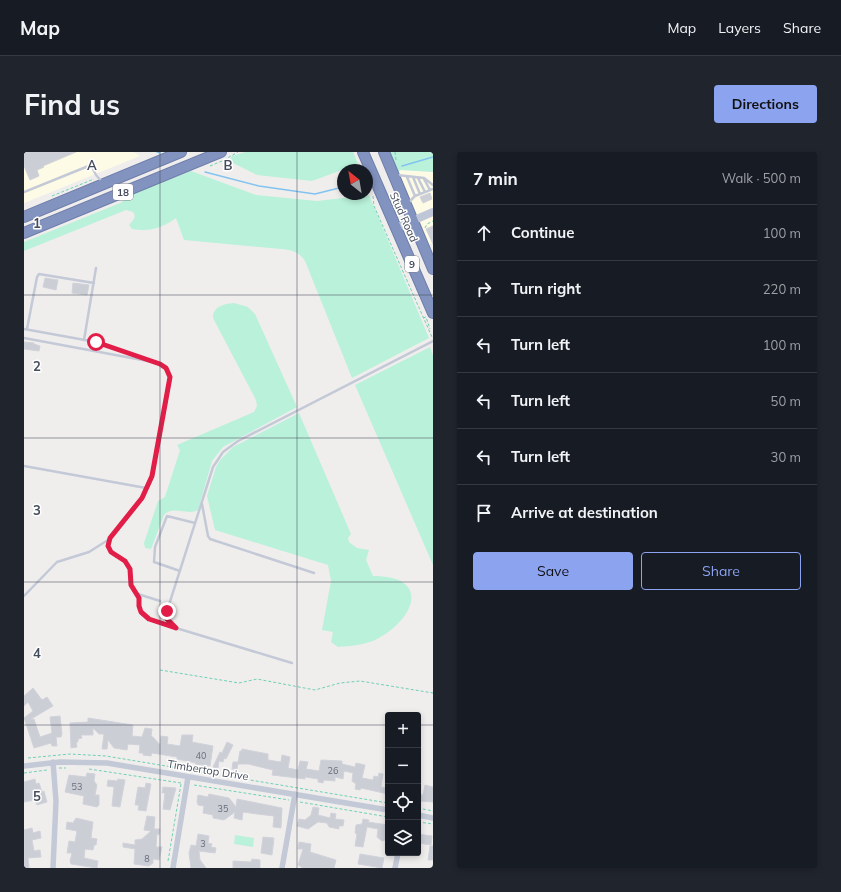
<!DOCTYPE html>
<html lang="en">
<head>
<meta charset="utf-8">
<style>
  :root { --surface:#171b24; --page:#20242c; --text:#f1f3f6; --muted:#9ea1a6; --line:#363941; --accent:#8ca3f0 }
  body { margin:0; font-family:Mulish,sans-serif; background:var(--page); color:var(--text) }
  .controls { position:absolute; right:12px; bottom:12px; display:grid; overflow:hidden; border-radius:4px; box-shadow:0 2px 6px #0003 }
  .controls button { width:36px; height:36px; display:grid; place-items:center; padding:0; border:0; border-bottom:1px solid var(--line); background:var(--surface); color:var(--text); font:20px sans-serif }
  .compass { position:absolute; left:313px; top:12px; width:36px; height:36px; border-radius:50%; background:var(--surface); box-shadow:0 2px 6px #0003; rotate:329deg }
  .stop { position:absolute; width:12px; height:12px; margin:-9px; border:3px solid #e11d48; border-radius:50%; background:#fff }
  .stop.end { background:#e11d48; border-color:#fff; box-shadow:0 1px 4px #0008 }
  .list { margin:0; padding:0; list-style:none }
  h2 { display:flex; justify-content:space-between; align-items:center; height:52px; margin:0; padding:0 16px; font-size:17px }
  h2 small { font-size:13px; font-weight:400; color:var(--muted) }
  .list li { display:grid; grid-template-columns:26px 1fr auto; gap:12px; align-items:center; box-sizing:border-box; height:56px; padding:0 16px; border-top:1px solid var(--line) }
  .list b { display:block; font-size:15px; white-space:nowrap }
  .list em { font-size:13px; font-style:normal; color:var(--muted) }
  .actions { display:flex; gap:8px; padding:12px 16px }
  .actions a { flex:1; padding:9px 0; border:1px solid var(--accent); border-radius:4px; text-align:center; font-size:14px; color:var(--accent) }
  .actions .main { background:var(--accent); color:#111 }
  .icon { flex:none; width:22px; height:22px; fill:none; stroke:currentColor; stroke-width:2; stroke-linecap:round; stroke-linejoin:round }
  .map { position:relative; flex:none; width:409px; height:716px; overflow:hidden; border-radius:4px }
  header { display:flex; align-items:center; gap:24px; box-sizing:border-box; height:56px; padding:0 20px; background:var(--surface); border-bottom:1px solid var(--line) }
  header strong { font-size:19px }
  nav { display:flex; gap:22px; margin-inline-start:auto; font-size:14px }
  .intro { display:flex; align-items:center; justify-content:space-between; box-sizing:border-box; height:96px; padding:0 24px }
  h1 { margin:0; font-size:28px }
  .button { padding:10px 18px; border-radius:4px; background:var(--accent); color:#111; font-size:14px; font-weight:700 }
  main { display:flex; gap:24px; padding:0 24px }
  aside { flex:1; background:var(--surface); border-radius:4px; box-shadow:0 2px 6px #0003 }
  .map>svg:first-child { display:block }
</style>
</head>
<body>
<header>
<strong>Map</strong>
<nav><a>Map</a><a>Layers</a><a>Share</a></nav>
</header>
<div class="intro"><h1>Find us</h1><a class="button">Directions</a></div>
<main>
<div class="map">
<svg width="409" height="716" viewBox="0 0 409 716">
  <rect width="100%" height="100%" fill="#f0eeed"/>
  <path fill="#fdfbe5" d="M0,0H110L116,4L0,51Z
    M377,18L409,20V91L399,95L369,22Z"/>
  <path fill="#b9f1da" d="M221,0H329L334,12L288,29L233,23L205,9L208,4Z
    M360,0H409V20L377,18L369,22Z
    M167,19L232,43L293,49L345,43L405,186L328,226L281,109C275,100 268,98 257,97L160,88L152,66C138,76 126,80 108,77L105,73C109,68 113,65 109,60L102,58L0,99V90L96,51L111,41Z
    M210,151L224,155L231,162L273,255L199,295L188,309L174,358C163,364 149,353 140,363L127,397L121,396L120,391L134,349L141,345L156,298L153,293L230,260L233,254L232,248L189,166C189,154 200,152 210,151Z
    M406,195L409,203V413L331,233Z
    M275,261L327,382L324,386L325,390L333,396L345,398L342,408L349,424C409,424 390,469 351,488C340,493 326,494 314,495L307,490L309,480L298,478L307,429L304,413L191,378L183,344L192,315L196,308L209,295Z
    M211,683L230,686L229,695L210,692Z"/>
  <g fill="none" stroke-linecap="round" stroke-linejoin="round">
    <path stroke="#83c3f0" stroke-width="1.5" d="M133,0L136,1
      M378,14L409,5
      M181,20L235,34L291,42L319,35"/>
  </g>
  <path fill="#ccced6" stroke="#d1d2da" d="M0,0H52L19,14L20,15L13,18L15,24L6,28L0,14Z
    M406,41L408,47L399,51L396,45Z
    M409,74V92L402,77Z
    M21,126L34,128L32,138L19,135Z
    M49,131L65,133L63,143L48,141Z
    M0,190L10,191V192L16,194L15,199L0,197Z
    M9,536L18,548L23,545L29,554L7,567H10L16,585L28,581L26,565L36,564L38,582L37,585H32L33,594H28L27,591L10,596L0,566L9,559L4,550L0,554V544Z
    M64,566L109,573L108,584L118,585L121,576L128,577L127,584L130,586L136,593L137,584L144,585L143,592L156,594L158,583H169L168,590L189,594L186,614L171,612L172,611L153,607V605L128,601L127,604L119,603V601H115L116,593L104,592L103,598L90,596L84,588L83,597H78L80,582H75L69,576V583H57L58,586L54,587V590H52L53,595L47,596L46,571L64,570Z
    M203,590L209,593L202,607L200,606L199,610L195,609L194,616L189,615L196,600L198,601Z
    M218,597L244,602V608L257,610L258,603L266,605L264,616L274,618L276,609L284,610L282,617L295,619L297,608L318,609V612L331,615L332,611L341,613L338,626L349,628L350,624L354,625L355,621L359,622L357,635L364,636V642L337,636L336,638L331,637L332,632L328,629L329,621L320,619L319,627L311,625V629L300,628L299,631L294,630V627L281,625V627L248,623L249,618L224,612H214L213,617H208L209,610H214L216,599H218Z
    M63,621L71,622L70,629L73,633L71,643H75V653L73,655L59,652L60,644L41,640L45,623L62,625Z
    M11,627L12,632L15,631L18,640L20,639L23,650L13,653L11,648L0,650V630Z
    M94,627L101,628L96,655L88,654L90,635L83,634L84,628L93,629Z
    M122,631L127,632L122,659L114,658L115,653H111L114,635L121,636Z
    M401,633L409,635V650L394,649V642L399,643Z
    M139,635L152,636L146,658L139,657L141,641H138Z
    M185,642L205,646L212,655L213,647L258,656L257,676L249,675L250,664L233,662L219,660L218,668L210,666L211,660L200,668L189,666V663L179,661L180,654L174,653L173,649L174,643L184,645Z
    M289,655L295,656L294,663L306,666L307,661L312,662L311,667L320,668L319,674H315V677L305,675L303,671L294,670L284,677L273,674L275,667L281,668L287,663Z
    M123,664L131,665L130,677H136L135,683L133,682L132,695H138L135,708L129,707V711L125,714L110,712L111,697L99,695V691L111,693V688L118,687L127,679L120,678Z
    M52,666L69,670L67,686L73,687L72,693H70L69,698L61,697L60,706L74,709L73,716L47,712L46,709L48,701H43L45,689L51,690L53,679L42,677L43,670L49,671Z
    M339,667L345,668L344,670L364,673V687L358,689L353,685L354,677L343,675L339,695L331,694L333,682L331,681L332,673L338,672Z
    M8,676L9,681L16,679L17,686L8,688L10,699L16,698L17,705L4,706L5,716H0V678Z
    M174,682L185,684L184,691L188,692L187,695L192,696L191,701L175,699L176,708L182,716H167L165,701L167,693L172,694Z
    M394,682L408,684L407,693L394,691Z
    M239,685L250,686L248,703L237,701Z
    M275,690L287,692L286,700L312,708L310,716H279L274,713L279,697H274Z
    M406,694H409V708H404Z
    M336,702L360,706L358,716L334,712Z
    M228,707L236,708V716H209V709L227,710Z"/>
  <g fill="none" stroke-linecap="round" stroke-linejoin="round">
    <g stroke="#6e7eab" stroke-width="12">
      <path id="highway" d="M339,0L409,161
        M360,0L409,117
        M0,65L157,0
        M0,81L197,0"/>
    </g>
    <path stroke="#6fd0b4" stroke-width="1" stroke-dasharray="3 2" stroke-linecap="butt" d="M371,0L372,8
      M186,14L198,9L214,0
      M28,44L70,27
      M349,44L350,54L408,185
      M401,76L403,72L409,69
      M399,166L402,165L406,177
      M136,518L215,531L233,527L291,538L316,531L336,529L409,541
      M4,606L46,602L82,604L364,651
      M35,616H42
      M65,617L157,631
      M0,621L23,618
      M170,633L265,648
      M276,650L364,665
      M394,656L409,659
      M394,670L409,672
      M144,709L157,632"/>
    <path stroke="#c3c9d6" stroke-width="2.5" d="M373,23L400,26L409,33
      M383,25L391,44
      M389,25L396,42
      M394,26L401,40
      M400,27L406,38
      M0,40L67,13L72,23L78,30
      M384,51L391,44L409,37
      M0,177L72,190L121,207
      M3,177L13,125L15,122L70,131
      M0,186L129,210C141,213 146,219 146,231L128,324L118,346L86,385L84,394L87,400L101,409L106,417L107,433L115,446V454L117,461L125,467L148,474
      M60,188L72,116
      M0,314L122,336
      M178,352L184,384L186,387L290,421
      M156,419L130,410L131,395L143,364L171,371
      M114,442L136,449
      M0,444L33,410L65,400L84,388
      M268,511L152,476L143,467V459L189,315L199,300L214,289L409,189"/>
    <path stroke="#c3c9d6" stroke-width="5.5" d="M0,614L36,610L83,611L364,658
      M394,663L409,666
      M29,716L32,649L29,610
      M149,716L164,625
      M258,716L271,642
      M371,716L374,701"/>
    <path stroke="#bfc6d8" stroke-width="8" d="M372,76L409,60"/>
    <use href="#highway" stroke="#8293bf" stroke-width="10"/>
  </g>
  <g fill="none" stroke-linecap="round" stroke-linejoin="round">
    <path stroke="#e11d48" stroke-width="5" d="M72,190L136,212L142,216L146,225L128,324L118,346L86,386L84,394L87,400L101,409L106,417L107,433L115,446V454L117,460L125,467L152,476L143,467V459"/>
  </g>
  <path fill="none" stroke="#454c5c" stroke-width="1" stroke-opacity="0.55" d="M136,0V716M273,0V716M0,143H409M0,286H409M0,430H409M0,573H364M394,573H409"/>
  <g text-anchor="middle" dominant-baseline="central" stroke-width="3" stroke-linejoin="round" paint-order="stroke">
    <g font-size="9" fill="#676c7a">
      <text x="177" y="603">40</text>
      <text x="309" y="618">26</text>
      <text x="53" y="634">53</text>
      <text x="199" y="656">35</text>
      <text x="179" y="691">3</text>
      <text x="123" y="706">8</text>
    </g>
    <g fill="#fff" stroke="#7d828d" stroke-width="1">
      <rect x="89" y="32" width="20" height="16" rx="3"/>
      <rect x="381" y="104" width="14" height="16" rx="3"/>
    </g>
    <g font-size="10" font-weight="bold" fill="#454c5c">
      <text x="99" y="40">18</text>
      <text x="388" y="112">9</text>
    </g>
    <g font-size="11" fill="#454c5c" stroke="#fff">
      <text transform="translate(380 65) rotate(66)">Stud Road</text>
      <text transform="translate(184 618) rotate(9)">Timbertop Drive</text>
    </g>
  </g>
  <g font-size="13" text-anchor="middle" font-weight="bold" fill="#454c5c" stroke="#fff" stroke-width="3" stroke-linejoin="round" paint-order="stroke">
    <text x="68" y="18">A</text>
    <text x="204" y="18">B</text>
    <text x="13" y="76">1</text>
    <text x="13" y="219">2</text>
    <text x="13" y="363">3</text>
    <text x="13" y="506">4</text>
    <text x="13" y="649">5</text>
  </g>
</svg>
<div class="controls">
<button>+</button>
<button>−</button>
<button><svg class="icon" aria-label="locate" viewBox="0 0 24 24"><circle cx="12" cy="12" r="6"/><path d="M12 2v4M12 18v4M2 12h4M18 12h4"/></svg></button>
<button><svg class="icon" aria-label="layers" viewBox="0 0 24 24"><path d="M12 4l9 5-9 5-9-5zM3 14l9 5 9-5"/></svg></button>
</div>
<svg class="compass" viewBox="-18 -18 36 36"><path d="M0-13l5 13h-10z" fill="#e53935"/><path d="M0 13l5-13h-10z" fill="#9ea1a6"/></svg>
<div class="stop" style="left:72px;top:190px"></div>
<div class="stop end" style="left:143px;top:459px"></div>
</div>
<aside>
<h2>7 min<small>Walk · 500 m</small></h2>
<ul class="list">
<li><svg class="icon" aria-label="ahead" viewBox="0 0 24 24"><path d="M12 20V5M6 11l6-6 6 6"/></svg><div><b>Continue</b></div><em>100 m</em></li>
<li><svg class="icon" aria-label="right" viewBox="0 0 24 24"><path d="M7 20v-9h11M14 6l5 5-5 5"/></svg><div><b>Turn right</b></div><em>220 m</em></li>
<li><svg class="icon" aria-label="left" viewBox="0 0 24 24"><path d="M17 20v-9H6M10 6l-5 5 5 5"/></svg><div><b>Turn left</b></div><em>100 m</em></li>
<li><svg class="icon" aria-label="left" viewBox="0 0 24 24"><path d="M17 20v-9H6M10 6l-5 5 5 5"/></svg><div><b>Turn left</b></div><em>50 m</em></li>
<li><svg class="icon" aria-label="left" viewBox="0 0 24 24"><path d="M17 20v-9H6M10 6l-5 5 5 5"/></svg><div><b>Turn left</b></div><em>30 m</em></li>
<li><svg class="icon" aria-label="arrive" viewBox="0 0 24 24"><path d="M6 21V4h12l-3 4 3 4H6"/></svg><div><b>Arrive at destination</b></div></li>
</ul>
<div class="actions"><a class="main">Save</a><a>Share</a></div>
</aside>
</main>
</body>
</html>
